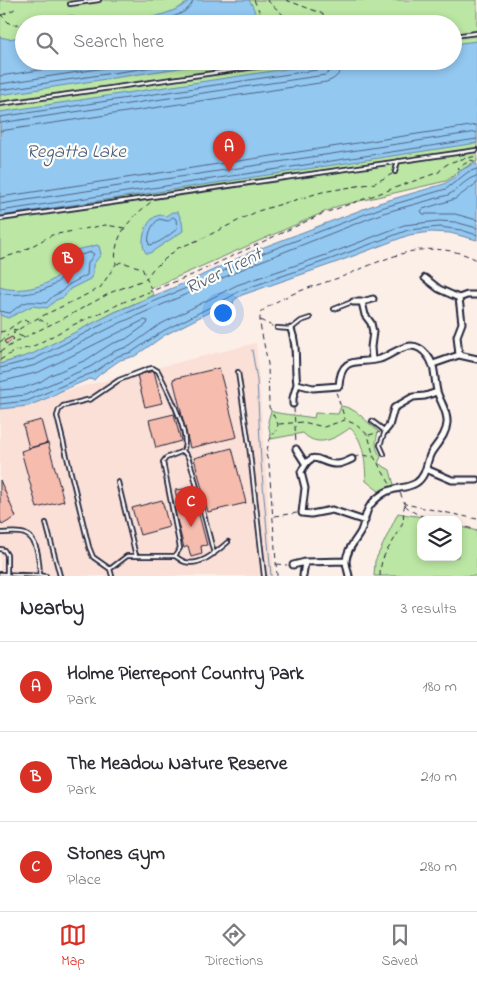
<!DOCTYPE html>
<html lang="en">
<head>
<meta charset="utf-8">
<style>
  :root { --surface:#fff; --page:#f2f2f3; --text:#2b2b33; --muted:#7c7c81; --line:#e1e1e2; --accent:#d93025 }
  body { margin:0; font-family:"Indie Flower",sans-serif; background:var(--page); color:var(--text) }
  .controls { position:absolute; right:15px; bottom:15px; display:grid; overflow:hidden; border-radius:10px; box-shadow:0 2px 8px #0003 }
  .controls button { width:45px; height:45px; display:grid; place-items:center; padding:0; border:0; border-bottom:1px solid var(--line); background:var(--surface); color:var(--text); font:25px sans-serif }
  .you { position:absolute; left:222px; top:312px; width:18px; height:18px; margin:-12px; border:4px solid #fff; border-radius:50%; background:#1a73e8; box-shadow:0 0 0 8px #1a73e833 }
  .badge { display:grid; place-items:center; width:32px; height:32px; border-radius:50%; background:var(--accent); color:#fff; font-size:16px; font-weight:700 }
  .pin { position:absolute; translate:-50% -41px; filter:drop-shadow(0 1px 2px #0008) }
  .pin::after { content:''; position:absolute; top:26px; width:18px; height:15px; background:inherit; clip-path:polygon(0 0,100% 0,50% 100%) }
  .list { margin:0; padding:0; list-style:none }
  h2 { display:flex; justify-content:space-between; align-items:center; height:65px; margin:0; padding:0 20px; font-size:21px }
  h2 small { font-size:16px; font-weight:400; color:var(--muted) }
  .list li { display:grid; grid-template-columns:32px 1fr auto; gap:15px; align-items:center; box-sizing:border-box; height:90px; padding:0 20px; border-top:1px solid var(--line) }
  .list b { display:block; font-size:19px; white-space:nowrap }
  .list p { margin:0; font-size:16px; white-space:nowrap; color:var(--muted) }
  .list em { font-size:16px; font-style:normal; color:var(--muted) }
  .icon { flex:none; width:28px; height:28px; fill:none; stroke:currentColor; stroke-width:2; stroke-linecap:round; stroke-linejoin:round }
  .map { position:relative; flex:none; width:477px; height:576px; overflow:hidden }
  .search { position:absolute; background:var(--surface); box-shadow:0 2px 8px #0003; left:15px; right:15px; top:15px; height:55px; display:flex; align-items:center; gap:12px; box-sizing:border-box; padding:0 18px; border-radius:28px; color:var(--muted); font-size:19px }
  .sheet { height:335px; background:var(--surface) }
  nav { display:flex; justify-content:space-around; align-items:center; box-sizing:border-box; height:70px; border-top:1px solid var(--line); background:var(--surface); font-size:14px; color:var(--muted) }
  nav a { display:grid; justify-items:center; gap:2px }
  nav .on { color:var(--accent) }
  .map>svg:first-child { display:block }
</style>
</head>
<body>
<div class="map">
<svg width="477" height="576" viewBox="0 0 477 576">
  <rect width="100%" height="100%" fill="#fcefe8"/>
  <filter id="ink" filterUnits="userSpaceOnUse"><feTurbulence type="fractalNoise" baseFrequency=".02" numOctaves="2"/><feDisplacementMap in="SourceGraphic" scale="10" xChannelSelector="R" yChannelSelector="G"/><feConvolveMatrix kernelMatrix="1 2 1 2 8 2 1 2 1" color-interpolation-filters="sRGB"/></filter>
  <g filter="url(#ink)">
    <path fill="#fae0d7" d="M256,343L274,576H0V409L28,406L63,391Z"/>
    <path fill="#bbe6a3" stroke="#6e846f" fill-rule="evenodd" d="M0,0H477V162L472,163L446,181L338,206L150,289L154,295L115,312L32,355L0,364ZM24,24H453V61H24Z
      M341,406C357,408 366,422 378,431C376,442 374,447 381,457L378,463L390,470L394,485L380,492L366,481C365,463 365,441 350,428C336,438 318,449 303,433L271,439L268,421L271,411C276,414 305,416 314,418L315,413L338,414Z
      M398,513C411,516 423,516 437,520H421V557H458V526L477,531V576H374L375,561Z"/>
    <path fill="#93c8f1" stroke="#6686a8" d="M190,0H249C254,7 257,16 255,24H105C133,19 167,20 190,0Z
      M24,36V61H226L0,95V37L9,39Z
      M477,41V143L0,216V112L339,61H453V44Z
      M473,164H477V240L450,233L431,232L409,235L332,264L242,295L234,300L233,304L229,302L165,335L135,356L120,360L100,374L94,380L89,379L59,392L50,397L28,406L0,409V364L32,354L115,312L194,279L251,252L379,203L444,184L459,174L458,172Z
      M172,212H178L182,222L183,231L150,253H146C137,241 149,209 166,216Z
      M97,245L99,246L101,254L93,265V274L90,279L70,289L64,297L56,300L47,308L32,306L8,318L0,315V287C15,293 48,288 59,274C63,268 64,259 71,253C77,248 89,248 97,245Z"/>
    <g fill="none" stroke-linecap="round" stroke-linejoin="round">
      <path stroke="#4f6484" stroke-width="1" d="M137,24C152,22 190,18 193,0
        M0,76L100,61
        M0,84L150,61
        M0,90L193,61
        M0,117L323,69L328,66V61
        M0,123L325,75L332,70L335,61
        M0,131L326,82C337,79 342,72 342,61
        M477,183L455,199L423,209L421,211L423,214H455L477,220
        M0,197L477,125
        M0,204L477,132
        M0,211L477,139
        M173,217L176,219L177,229C169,235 159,244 149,245C147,236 151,225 159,219L168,221Z
        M0,293C17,297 51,293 62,277C67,271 69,263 74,257L91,252L94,254L88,263L87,275L68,285L61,292L53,296L46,303C26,301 26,300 10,313L0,311
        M0,368L34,359L117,317L196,284L253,257L381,208L446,189L468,172L477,169
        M0,374L36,365L120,323L198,289L256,263L383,213L448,195C458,190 466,178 477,176
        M0,382L39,372L144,320L148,321L147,324L126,339L111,344L86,360L51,375L40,382L23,388L0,390
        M0,398L25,395L90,367L115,351L130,346L159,325L237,285L329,254L404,225L439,221L455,222L477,228
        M0,404L27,401L87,375L93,373L118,356L132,352L163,331L230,297L239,291L331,259L408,230L440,227L461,230L477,235"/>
      <path stroke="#6686a8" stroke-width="1" d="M252,350L257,380L261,462L271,576"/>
    </g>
    <path fill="#f6bcae" stroke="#22223b" d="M68,16H73L74,24H69Z
      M12,337L14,339L6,344L4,341Z
      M219,368L237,437L190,448L173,379Z
      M154,371L162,403L145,407L137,375Z
      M174,414L181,441L156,448L149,420Z
      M41,420L47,443L29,448L23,425Z
      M48,443L64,501L37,508L21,451Z
      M232,448L246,503L208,512L194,458Z
      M0,480L16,517L2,525L0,519Z
      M192,488L207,545L201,546L202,554L191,557L188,546L184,548L174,508L179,507L175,490Z
      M162,500L169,527L140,535L132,508Z"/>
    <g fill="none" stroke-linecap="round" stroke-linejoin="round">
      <g stroke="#22223b" stroke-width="6">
        <path id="service" d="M70,4L99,0
          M453,36L477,33
          M0,104L297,61
          M395,172L398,161
          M0,219L477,150
          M334,309L352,302
          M277,328L291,329L301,321L310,318
          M238,372L249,445L264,576
          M372,421L385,431L380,445L384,454
          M183,451L188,457L193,472L214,554
          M118,482L136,556
          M46,523L60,576
          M0,533C8,533 18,531 25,534C39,539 39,563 40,575
          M0,549L4,550L7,555V574
          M175,556C178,558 182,561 185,562C202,566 217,551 228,542
          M110,569L93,557L89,547L57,416L59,410L63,406L91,399L119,380L148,369L153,368L158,371C166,387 192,435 183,451L166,458L163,462L180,548L175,556H127L110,569L112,576
          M0,574L46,576"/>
      </g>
      <g stroke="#22223b" stroke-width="9">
        <path id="minor" d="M425,278L439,289L459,298L467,295H477
          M353,302H362L373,299
          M362,302L365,315L371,323L373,332L371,347L372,360
          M291,329C298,347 294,364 297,384L313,388L339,386C341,353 360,365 380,359C395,354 411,335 427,355C436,365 434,379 437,391C440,402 448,411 447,423C446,436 437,443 431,453C426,462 427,476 416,483C406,489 394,487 384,493C378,497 371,503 368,509C365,516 364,524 361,531C356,541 347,548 346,561C346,566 348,571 349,576
          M459,355L457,336L462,323L459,298
          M433,364L459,355L477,359
          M293,404V398L297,384
          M385,431L389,426L394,408L413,397L425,396L437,392
          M296,449L305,463
          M352,459C348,461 342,464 337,464C319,465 314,446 301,472L305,488L302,513L311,514L332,510L365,521
          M426,469L452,480H477
          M293,565L305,562
          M303,576L305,562L346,561"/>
      </g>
      <path stroke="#22223b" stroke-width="1" stroke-dasharray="5 4" stroke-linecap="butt" d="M254,0L262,17L261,24
        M267,0L292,23
        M286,0L321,13L335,24
        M0,14L11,25L55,19
        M2,15L15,9
        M55,18L56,24
        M57,18L58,24
        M298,24H302
        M21,25L22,32
        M238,66L242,61
        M461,170L458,168L471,160L477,162
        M0,259L21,252L52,235L105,225L125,228
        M117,264L121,262L142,268L151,289
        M39,319L48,324
        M260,320L274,327
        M18,330L9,329L22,320L32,321
        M0,332L9,330
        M23,337L13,333L32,321L100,288L116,264C112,237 130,218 151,202
        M0,342L8,335
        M0,352L19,340L68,316L112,292L146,279L152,270L178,248L201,239L258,211L322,192L375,183L392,174
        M0,360L15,351L32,347L73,325L126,301L192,275L322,214L439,172C446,160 464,159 477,156
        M336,392L345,419
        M294,408L296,444
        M279,424L303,422L324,427L345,420L355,424L368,435L374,457L390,484
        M369,435L380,432
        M355,457L363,455L373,457
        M400,493L405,504L477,519
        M405,505C414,515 425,517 438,520
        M274,516L297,513
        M458,525L477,530
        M276,564L287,565
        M277,576L269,464L266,455L269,441L277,429L278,424L269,407L268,364L260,324V313C282,294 316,286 344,276C366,267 389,256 413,251C434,247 459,250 477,260
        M380,576C380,551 394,546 402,524C405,517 402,511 405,505"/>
      <use href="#service" stroke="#fdfcf7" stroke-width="2.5"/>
      <use href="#minor" stroke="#fdfcf7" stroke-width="5"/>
    </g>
  </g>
  <g text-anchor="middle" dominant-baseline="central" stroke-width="4.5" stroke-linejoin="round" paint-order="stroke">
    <g font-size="19" font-style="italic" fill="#4a5c7b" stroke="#fdfcf7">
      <text x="76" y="152">Regatta Lake</text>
      <text transform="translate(224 272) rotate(-26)">River Trent</text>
    </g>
  </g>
</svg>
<div class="controls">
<button><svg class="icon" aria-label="layers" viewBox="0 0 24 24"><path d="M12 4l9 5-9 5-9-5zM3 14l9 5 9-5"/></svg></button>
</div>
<div class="you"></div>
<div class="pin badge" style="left:229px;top:172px">A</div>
<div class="pin badge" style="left:68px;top:284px">B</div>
<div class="pin badge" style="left:191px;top:527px">C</div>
<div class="search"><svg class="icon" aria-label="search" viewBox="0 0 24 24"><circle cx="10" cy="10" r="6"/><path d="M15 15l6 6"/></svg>Search here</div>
</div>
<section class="sheet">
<h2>Nearby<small>3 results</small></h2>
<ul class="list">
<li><span class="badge">A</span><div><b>Holme Pierrepont Country Park</b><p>Park</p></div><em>180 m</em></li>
<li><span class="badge">B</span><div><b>The Meadow Nature Reserve</b><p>Park</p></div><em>210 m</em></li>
<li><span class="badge">C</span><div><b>Stones Gym</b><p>Place</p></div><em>280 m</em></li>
</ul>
</section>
<nav>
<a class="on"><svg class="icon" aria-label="map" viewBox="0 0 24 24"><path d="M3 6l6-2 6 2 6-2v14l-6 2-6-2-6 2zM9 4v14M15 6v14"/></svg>Map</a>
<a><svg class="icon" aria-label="directions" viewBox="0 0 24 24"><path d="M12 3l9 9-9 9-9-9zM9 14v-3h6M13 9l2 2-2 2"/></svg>Directions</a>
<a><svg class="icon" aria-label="saved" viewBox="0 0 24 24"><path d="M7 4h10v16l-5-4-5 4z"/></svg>Saved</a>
</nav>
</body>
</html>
